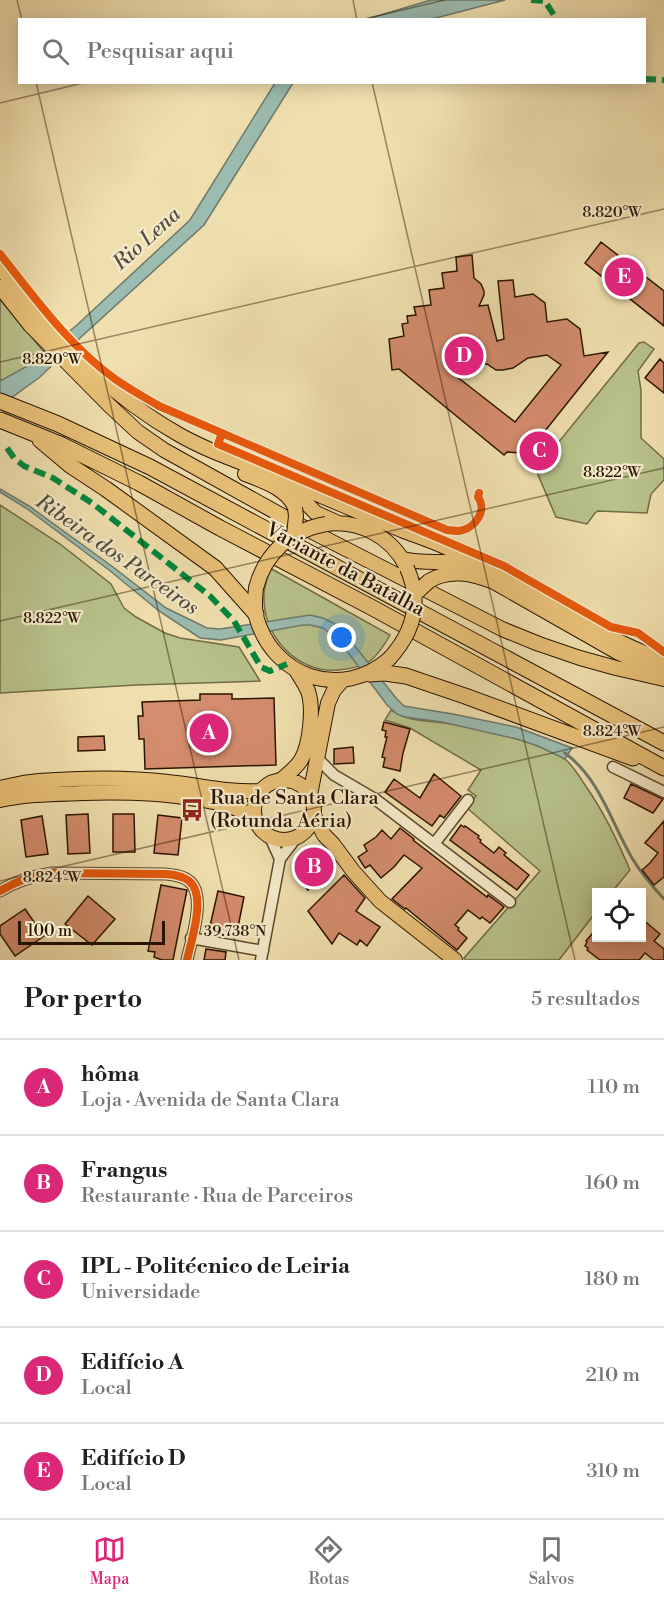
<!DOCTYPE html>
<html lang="pt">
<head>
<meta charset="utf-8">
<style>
  :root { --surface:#fff; --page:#f6f6f6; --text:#202124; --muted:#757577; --line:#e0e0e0; --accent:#db2777 }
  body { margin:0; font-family:"Libre Bodoni",serif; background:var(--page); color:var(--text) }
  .controls { position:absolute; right:18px; bottom:18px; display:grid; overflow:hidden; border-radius:0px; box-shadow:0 3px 15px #0003 }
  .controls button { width:54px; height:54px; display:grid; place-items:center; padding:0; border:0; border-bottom:2px solid var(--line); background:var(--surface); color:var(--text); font:30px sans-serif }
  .scale { position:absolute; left:18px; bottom:15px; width:147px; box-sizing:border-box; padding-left:6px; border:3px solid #2a1500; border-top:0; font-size:16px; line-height:21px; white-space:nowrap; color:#2a1500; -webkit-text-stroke:4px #f5eaca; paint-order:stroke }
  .you { position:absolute; left:342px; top:638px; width:21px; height:21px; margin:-15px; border:4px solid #fff; border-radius:50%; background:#1a73e8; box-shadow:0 0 0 9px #1a73e833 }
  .badge { display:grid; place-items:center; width:39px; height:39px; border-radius:50%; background:var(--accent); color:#fff; font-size:20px; font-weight:700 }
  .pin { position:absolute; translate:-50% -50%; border:3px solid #fff; box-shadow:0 2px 6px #0006 }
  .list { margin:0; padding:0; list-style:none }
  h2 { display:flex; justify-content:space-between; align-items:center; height:78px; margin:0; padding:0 24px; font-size:26px }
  h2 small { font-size:20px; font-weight:400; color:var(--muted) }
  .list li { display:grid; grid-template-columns:39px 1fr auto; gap:18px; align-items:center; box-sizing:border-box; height:96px; padding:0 24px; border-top:2px solid var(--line) }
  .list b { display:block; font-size:22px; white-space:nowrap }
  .list p { margin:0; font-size:20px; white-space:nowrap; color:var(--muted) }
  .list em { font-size:20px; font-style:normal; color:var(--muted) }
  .icon { flex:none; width:33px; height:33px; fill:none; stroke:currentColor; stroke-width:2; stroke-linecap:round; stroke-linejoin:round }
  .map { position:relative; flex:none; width:664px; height:960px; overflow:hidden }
  .search { position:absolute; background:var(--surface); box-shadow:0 3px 15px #0003; left:18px; right:18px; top:18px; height:66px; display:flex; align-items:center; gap:15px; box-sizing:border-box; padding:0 21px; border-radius:0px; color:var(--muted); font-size:22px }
  .sheet { height:558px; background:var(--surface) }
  nav { display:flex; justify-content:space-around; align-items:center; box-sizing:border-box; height:84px; border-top:2px solid var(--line); background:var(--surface); font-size:16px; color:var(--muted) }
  nav a { display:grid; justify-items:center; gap:3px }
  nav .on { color:var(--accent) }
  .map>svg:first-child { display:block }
</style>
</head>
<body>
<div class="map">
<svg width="664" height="960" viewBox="0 0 664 960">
  <rect width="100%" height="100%" fill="#f0dfae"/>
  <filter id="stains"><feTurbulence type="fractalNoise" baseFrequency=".00333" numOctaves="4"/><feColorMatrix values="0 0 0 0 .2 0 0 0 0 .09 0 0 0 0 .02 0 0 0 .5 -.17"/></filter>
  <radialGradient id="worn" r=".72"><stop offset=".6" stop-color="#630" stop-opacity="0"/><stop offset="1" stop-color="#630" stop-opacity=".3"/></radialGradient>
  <path fill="#b8c28b" stroke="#716c46" stroke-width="1.5" d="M0,299L44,352L33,363L3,380L0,379Z
    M644,342L654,349L638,371L641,390V438L664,459V480L651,494L647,513L598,511L595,513L587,524L556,517L536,470L639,343Z
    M0,505L60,544L111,584L124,608L136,617L165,633L180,638L239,647L260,681L136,685L0,693Z
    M270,568L390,635C385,644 379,654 370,661C361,667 349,669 339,670C297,674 262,636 264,595C264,586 268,577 270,568Z
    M391,710C408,723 432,720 452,724C485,731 519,737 550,751C555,753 561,756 566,760C574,767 579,776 585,785C604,812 617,840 630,870L612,892H596V912L559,960H466L464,958L540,871L467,808L476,796L468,790L481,770L410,728L385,720Z"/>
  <path fill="#9bbcb1" stroke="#6e796a" stroke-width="1.5" d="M431,0H505L432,19H367Z
    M275,83H293L204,225L80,338L40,377L0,406V381L33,363L44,352L77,325L190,220Z
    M0,489L29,506L113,567L166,608L207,628L220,629L310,615L323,618L337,625L343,631L396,698L404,706L416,708L453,714L516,727L572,748L565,759L538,746L517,739L442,722L405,717L397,714L387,705L338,639L323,628L310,625H303L221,640L200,638L159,611L109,570L26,508L0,492Z"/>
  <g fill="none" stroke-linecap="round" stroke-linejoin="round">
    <path stroke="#6e796a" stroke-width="3" d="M565,753C600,779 611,822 632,858C641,873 653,887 664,899"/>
  </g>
  <path fill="#d38c6d" stroke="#2a1500" stroke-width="1.5" fill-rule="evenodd" d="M601,242L664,291V326L585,263Z
    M472,255L474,278L481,284L484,291V295L479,306L488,305L497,341L504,339L498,281L513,280L515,297L533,294L545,303L547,322L567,319L580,329L584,356L608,352L533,446L529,443L526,450L520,453L507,452L504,455L399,369L392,370L389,339L404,336L402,324L408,323L407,316L416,315L414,307L431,305L429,290L444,288L442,273L457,271L456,257ZM547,355L561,365L515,422L456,376L465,367L487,364L496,370H503L513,368L528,358Z
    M660,359L664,363V393L645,378Z
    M200,694H232V699L274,698L276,765L145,769L144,739H139L138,716H143L142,702L200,700Z
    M384,722L410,729L403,753L400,771L383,767L385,758L382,757L387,737H385L386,731L382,730Z
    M104,736L105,750L78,751V737Z
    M353,747L354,763L334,764V749Z
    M434,774L461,796L444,818L440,815L432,826L385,792L394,779L420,798Z
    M631,784L663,799L653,813L624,798Z
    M88,814L90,853L68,854L66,815Z
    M113,814H134L135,852H113Z
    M158,815L182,818L178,855L154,853Z
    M42,816L48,854L26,857L21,820Z
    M664,821V877L654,885L642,870L650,863L658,853L645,843Z
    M461,825L464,827L465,826L479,836L478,838L481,840L480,842L494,853L499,847L506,853L504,855L529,875L517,890L450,840Z
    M400,828L414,839L413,840L487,897L488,895L504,907L490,923L482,917L480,919L468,910L455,925L459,928L458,930L467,938L457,950L406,908L405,909L392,899L422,868L404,855L394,867L381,878L370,865L365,868L358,857L367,851L364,845L376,837L382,830L391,839Z
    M318,849L333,862L308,890L294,872Z
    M344,875L365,898L356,911L380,927L367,946L360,940L357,945L339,933L332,944L308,911Z
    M161,885L187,890L173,960H162L154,957L155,952L148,951Z
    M218,891L244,897L237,932L210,926Z
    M88,896L115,919L92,945L65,924Z
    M25,909L44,936L15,956L0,934V926Z
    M642,919L660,934L654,941L664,949V960H654L645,953L639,960H600L587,950L588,948L585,946L587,942L586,941L597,928V938H642Z
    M206,949L226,952L225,960H204Z"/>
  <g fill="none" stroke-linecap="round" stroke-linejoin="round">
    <g stroke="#5c482c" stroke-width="13">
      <path id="minor" d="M318,759L334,775L375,799L510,902
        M613,767L664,792
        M270,837L280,859
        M434,844L468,800
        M0,891C16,881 32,876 52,873L166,874C174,875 183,876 189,881C207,895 191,941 187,960
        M191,938L263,951
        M261,960L280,859L296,838"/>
    </g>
    <g stroke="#2a1500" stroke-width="16">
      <path id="major" d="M0,267C48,332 107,394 178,434C202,448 227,457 253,467C284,480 314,493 345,506C365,514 384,523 404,531C428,540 453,548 474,563
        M0,287L30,325L110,406L138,432L164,450L297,524L502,629L539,644L580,658L616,668L664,679
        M245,474C263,481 288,489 295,508
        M289,486L316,513L336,522
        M326,524C359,520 391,536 406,566
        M403,559C430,566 456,557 484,567C502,574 517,584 533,593C576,617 617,645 664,660
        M429,581C450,568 473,574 494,582L617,652L664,673
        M256,588C255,597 254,607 256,616C272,677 341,701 389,659
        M254 810a30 30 0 1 1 60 0a30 30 0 1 1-60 0Z
        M281,780C288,774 296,768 301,760C310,745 314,708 308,691C305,684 300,677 296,670
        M0,788L23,783L39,781C81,778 127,777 168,782C199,785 229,793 260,791
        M310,795L328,703L334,690L342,681
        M0,800C27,794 55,794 83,793C119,792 153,792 189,798C213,801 234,805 255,818
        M314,815L324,835L333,844L353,871L380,901L455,960"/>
    </g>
    <g stroke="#2a1500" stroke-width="17">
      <path id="highway" d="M0,401L58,424L150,467L664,743
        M0,420L62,445L139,483L220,528L371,607L664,768
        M40,440L71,466L106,489L215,568L256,614
        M369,674L385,673L406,676L465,696L633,758"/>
    </g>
    <use href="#minor" stroke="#f5eaca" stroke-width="10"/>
    <use href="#major" stroke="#e8c077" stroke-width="14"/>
    <use href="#highway" stroke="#e8c077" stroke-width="15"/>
    <g stroke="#2a1500" stroke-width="16" stroke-linecap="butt">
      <path id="major-bridge" d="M294,535L296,516L295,508
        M256,588C265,553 291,530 326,524
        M416,593L429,581
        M389,659C414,632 422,602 407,568"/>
    </g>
    <use href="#major-bridge" stroke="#e8c077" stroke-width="14"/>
    <path stroke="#00873e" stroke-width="6" stroke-dasharray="12 6" stroke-linecap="butt" d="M531,0L545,1L557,20
      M644,79L664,80
      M7,448L14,458L24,466L53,478L92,503L210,596L234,621L261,667L270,671L287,664"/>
    <g stroke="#f5eaca" stroke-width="11">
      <path id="cycleway" d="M0,254C35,298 69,346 115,379C129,389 144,397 159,406L447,530C451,530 454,531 458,531C474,530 488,511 478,497L479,493
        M222,433L218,444L504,566L611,627L638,633L664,652
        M0,891C16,881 32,876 52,873L166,874C174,875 183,876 189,881C207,895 191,941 187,960"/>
    </g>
    <use href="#cycleway" stroke="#e8590c" stroke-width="8"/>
  </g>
  <path fill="none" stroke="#2a1500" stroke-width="1.5" stroke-opacity="0.45" d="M17,0L22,20M353,0L357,20M360,20L445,0M36,82L239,960M372,82L575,960M0,103L87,82M0,362L664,209M0,621L664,468M0,881L664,727"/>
  <defs>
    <g id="bus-bare" transform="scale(1.8)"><path d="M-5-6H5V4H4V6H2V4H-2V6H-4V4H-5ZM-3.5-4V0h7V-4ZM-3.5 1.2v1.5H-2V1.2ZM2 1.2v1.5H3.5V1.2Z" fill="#8f2418" stroke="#f5eaca" stroke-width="2.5" paint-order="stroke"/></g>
  </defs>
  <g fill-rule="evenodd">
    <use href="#bus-bare" x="192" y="810"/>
  </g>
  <g text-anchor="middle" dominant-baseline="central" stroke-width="4.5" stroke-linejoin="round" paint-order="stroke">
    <g font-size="20" fill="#2a1500" stroke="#f5eaca">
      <text transform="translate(345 570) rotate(28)">Variante da Batalha</text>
    </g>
    <g font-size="20" fill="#2a1500" stroke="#f5eaca" text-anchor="start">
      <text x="210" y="798">Rua de Santa Clara<tspan x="210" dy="23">(Rotunda Aéria)</tspan></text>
    </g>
    <g font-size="21" font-style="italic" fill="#524f3e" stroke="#f5eaca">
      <text transform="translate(147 239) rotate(-42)">Rio Lena</text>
      <text transform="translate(117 555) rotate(35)">Ribeira dos Parceiros</text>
    </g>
  </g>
  <g font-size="15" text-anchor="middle" fill="#2a1500" stroke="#f5eaca" stroke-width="4.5" stroke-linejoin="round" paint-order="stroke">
    <text x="612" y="217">8.820°W</text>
    <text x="52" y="364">8.820°W</text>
    <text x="612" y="477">8.822°W</text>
    <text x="52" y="623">8.822°W</text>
    <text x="612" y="736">8.824°W</text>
    <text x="52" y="882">8.824°W</text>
    <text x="235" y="936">39.738°N</text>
  </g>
  <rect width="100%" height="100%" filter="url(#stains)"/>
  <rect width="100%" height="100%" fill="url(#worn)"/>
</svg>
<div class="controls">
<button><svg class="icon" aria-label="locate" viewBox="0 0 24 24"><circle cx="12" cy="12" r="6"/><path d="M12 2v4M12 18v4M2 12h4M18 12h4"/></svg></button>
</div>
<div class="scale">100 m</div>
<div class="you"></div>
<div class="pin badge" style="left:209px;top:733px">A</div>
<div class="pin badge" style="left:314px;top:867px">B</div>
<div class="pin badge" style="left:539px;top:451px">C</div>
<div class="pin badge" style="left:464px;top:356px">D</div>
<div class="pin badge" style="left:624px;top:277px">E</div>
<div class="search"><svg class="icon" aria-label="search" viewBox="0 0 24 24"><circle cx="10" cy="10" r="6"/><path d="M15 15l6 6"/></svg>Pesquisar aqui</div>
</div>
<section class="sheet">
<h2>Por perto<small>5 resultados</small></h2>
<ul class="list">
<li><span class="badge">A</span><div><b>hôma</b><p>Loja · Avenida de Santa Clara</p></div><em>110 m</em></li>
<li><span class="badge">B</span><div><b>Frangus</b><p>Restaurante · Rua de Parceiros</p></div><em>160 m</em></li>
<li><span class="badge">C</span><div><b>IPL - Politécnico de Leiria</b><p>Universidade</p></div><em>180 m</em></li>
<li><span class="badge">D</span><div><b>Edifício A</b><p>Local</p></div><em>210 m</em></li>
<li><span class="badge">E</span><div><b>Edifício D</b><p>Local</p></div><em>310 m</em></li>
</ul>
</section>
<nav>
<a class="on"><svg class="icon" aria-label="map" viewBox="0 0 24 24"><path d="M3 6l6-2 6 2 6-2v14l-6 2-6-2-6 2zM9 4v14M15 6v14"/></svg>Mapa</a>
<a><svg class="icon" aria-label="directions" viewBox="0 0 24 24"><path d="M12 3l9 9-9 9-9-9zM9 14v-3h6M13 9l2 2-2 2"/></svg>Rotas</a>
<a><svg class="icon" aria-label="saved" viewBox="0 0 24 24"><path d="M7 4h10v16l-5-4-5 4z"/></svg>Salvos</a>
</nav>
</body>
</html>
